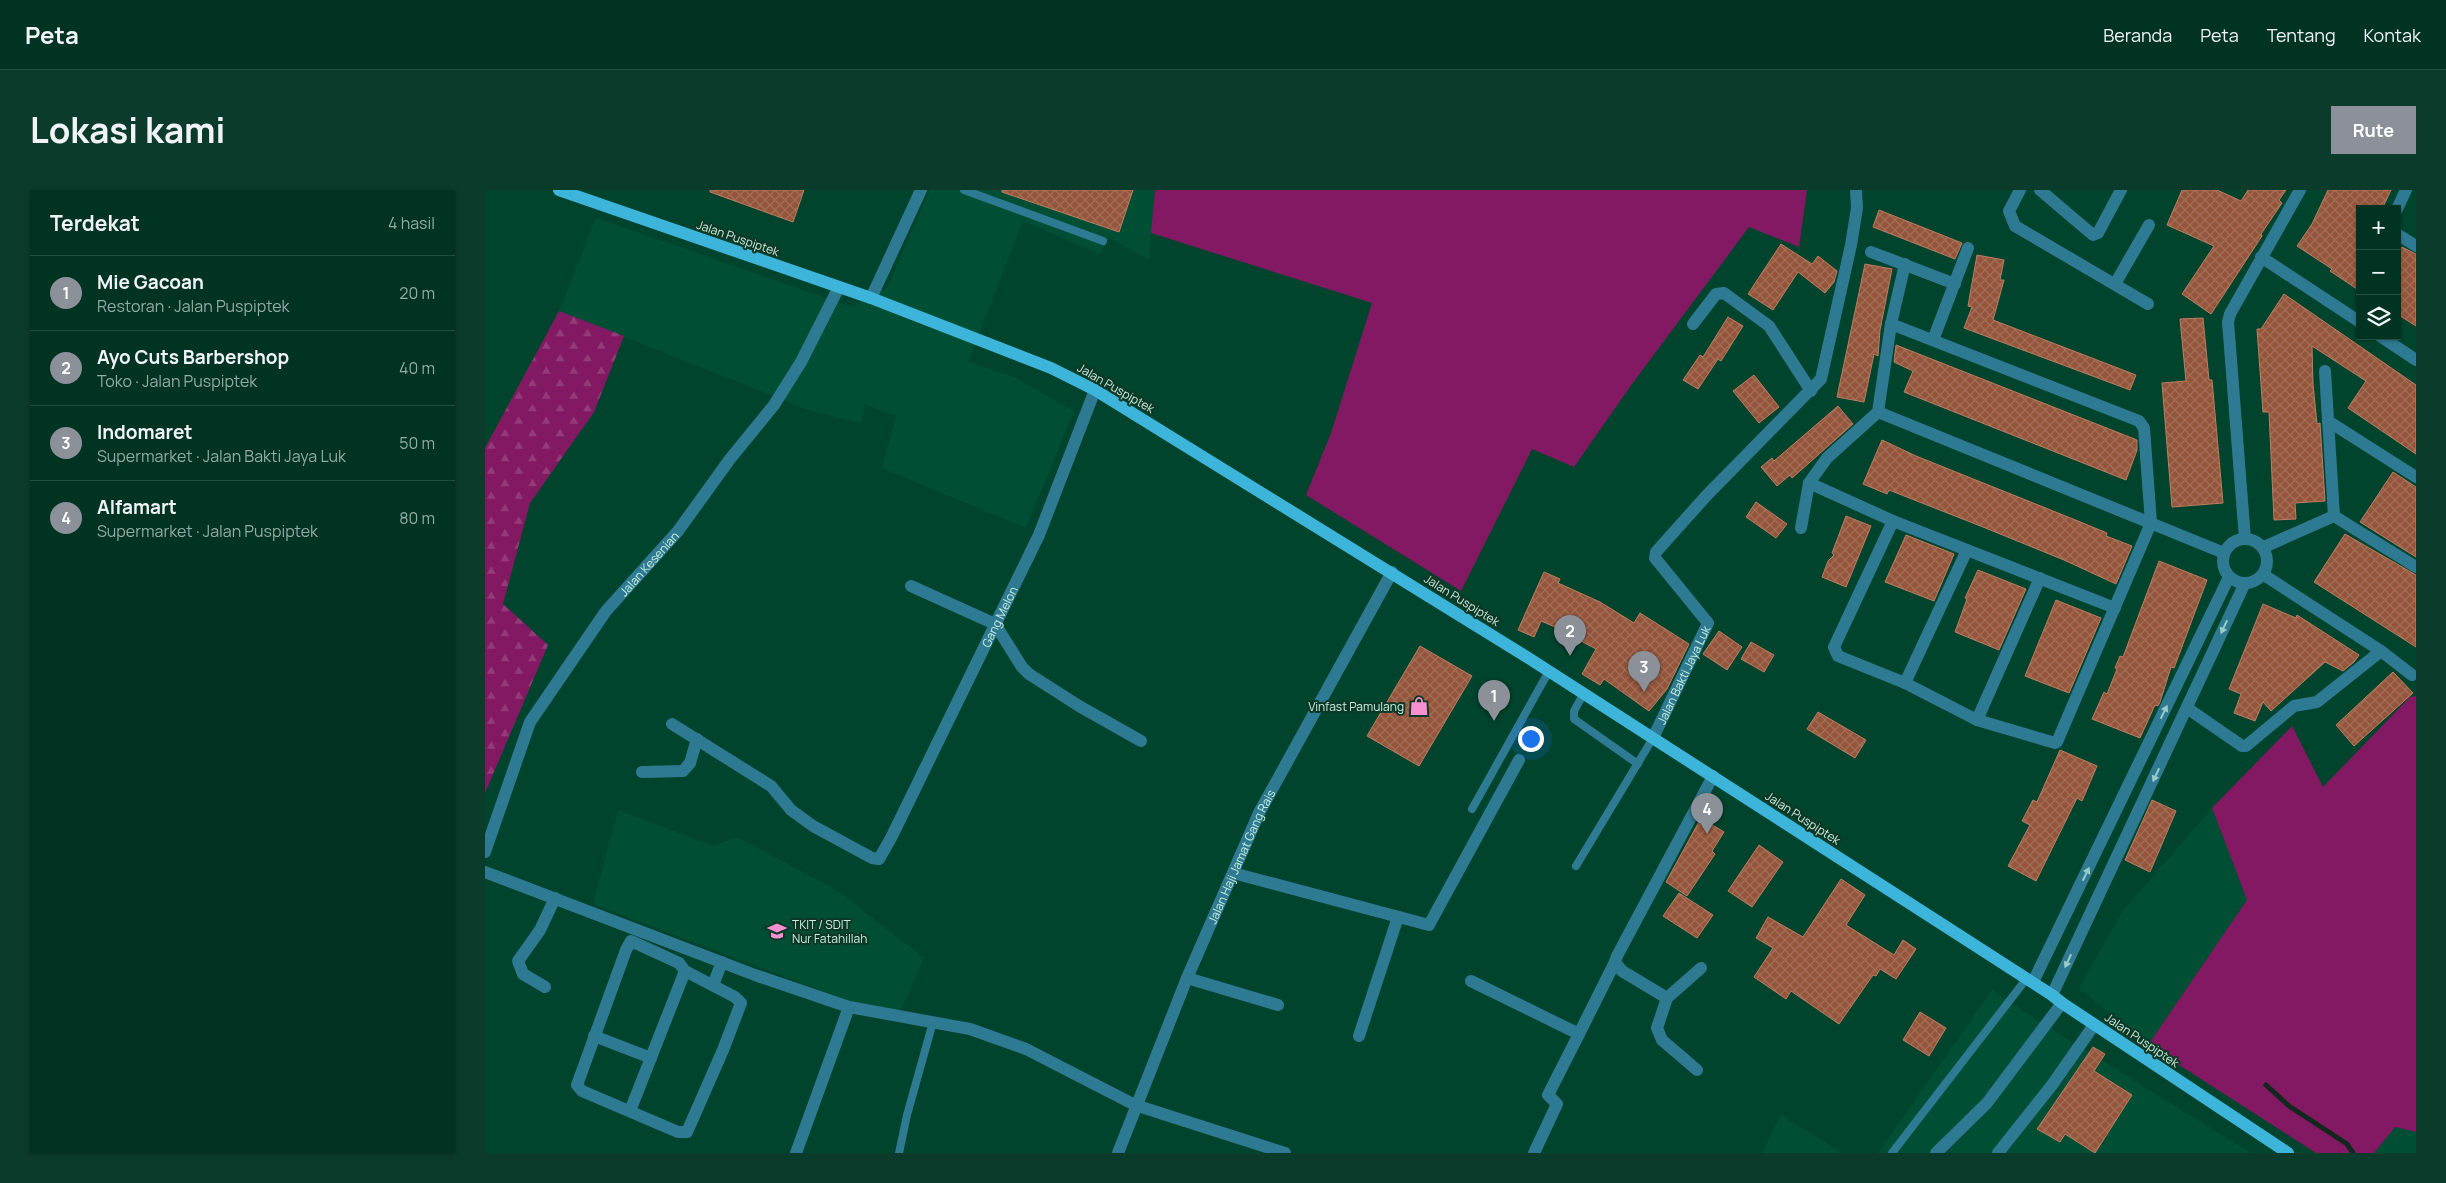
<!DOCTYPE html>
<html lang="id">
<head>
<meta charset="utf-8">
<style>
  :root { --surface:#013322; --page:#0b3b2a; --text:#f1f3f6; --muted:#96aaa5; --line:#234e40; --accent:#8c9099 }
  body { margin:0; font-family:Manrope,sans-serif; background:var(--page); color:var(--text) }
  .controls { position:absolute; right:15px; top:15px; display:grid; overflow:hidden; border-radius:0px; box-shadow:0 1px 4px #0004 }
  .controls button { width:45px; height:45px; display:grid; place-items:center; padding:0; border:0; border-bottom:1px solid var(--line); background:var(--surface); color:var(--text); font:25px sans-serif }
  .you { position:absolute; left:1045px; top:548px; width:18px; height:18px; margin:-12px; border:4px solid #fff; border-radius:50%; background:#1a73e8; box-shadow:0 0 0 8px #1a73e833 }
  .badge { display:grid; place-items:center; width:32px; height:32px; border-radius:50%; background:var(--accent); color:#fff; font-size:16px; font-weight:700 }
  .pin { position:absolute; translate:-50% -41px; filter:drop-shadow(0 1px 2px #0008) }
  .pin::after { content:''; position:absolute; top:26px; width:18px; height:15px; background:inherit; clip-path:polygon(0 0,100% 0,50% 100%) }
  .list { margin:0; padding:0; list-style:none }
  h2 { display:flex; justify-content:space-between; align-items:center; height:65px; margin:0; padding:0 20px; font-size:21px }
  h2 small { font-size:16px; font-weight:400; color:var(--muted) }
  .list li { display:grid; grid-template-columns:32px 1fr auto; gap:15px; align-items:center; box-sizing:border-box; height:75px; padding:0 20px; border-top:1px solid var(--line) }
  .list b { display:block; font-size:19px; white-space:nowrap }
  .list p { margin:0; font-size:16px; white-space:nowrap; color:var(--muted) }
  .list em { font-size:16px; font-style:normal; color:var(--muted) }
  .icon { flex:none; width:28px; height:28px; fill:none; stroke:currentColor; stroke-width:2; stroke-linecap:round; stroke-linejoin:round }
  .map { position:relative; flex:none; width:1931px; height:963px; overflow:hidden; border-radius:0px }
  header { display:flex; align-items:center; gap:30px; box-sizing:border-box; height:70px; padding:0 25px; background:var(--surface); border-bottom:1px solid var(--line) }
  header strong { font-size:24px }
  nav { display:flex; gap:28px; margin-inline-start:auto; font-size:18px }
  .intro { display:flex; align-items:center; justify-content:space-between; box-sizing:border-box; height:120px; padding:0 30px }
  h1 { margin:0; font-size:35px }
  .button { padding:12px 22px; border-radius:0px; background:var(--accent); color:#fff; font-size:18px; font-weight:700 }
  main { display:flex; gap:30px; padding:0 30px }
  aside { flex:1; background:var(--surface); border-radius:0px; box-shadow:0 1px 4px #0004 }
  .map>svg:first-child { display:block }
</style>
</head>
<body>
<header>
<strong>Peta</strong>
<nav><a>Beranda</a><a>Peta</a><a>Tentang</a><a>Kontak</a></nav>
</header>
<div class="intro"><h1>Lokasi kami</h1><a class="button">Rute</a></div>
<main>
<aside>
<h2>Terdekat<small>4 hasil</small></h2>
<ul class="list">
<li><span class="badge">1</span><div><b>Mie Gacoan</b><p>Restoran · Jalan Puspiptek</p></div><em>20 m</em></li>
<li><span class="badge">2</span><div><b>Ayo Cuts Barbershop</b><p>Toko · Jalan Puspiptek</p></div><em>40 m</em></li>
<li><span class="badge">3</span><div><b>Indomaret</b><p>Supermarket · Jalan Bakti Jaya Luk</p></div><em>50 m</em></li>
<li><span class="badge">4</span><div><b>Alfamart</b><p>Supermarket · Jalan Puspiptek</p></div><em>80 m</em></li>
</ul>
</aside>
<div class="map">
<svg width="1931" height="963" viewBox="0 0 1931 963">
  <defs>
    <pattern id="forest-firs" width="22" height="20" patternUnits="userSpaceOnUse" patternTransform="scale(1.25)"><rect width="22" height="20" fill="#831963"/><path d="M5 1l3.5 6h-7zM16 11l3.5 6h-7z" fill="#933b79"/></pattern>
    <pattern id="building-cross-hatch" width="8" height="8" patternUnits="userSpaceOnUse" patternTransform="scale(1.25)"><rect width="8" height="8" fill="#94553b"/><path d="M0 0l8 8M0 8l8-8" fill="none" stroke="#a26e57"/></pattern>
  </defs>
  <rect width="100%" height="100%" fill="#01442e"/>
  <path fill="#004f35" d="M445,0H670L664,70L624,48L615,64L538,31L493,146L483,172L529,187L589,221L541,338L397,278L411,226L380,214L376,233L326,221L74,121L111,28L367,117L402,98Z
    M1727,618L1762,710L1663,855L1594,798L1637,722Z
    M133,620L228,656L252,647L353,701L439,768L412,829L108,714Z
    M1507,800L1558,834L1766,963H1393Z
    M1296,925L1357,963H1277Z
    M1910,937L1931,942V963H1889Z"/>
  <path fill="#831963" d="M670,0H1322L1314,57L1264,37L1147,194L1089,277L1047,259L976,401L821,305L846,243L887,113L666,43Z
    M1931,506V942L1910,937L1889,963H1831L1663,855L1762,710L1727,618L1807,536L1838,597L1925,507Z"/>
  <path fill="url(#forest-firs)" d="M74,121L139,146L109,222L45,313L18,414L63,455L0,603V258Z"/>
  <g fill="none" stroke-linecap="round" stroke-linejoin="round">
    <path stroke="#12281e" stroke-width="5" d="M1781,895L1804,916L1862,954L1868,963"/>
  </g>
  <path fill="url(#building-cross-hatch)" stroke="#bf7d61" d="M225,0H319L308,32L225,2Z
    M517,0H648L634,42L517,2Z
    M1697,0H1732L1756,11L1763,0H1801L1794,10L1797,13L1776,44L1777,46L1726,124L1697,104L1729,56L1682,35Z
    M1843,0H1906L1897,19H1875V101L1845,81L1847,79L1812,56L1827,34Z
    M1394,20L1477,53L1470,69L1388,37Z
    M1296,54L1327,74L1333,66L1352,81L1349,92L1340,103L1313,82L1288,120L1263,104Z
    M1917,57L1931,64V136L1912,124V63Z
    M1492,65L1519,70L1515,90H1519L1508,130L1651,185L1645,200L1479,138L1487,117L1483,116Z
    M1380,74L1407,79L1395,140L1393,166L1389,164L1379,212L1352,207Z
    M1799,104L1931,195V264L1863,218L1881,191L1827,156L1828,194L1832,234L1835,233L1840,311L1810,313L1811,329L1789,330L1784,222H1778L1772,139H1776Z
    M1243,127L1258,136L1236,171L1233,169L1213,199L1198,190L1215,165L1218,167Z
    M1718,128L1724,190H1727L1738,313L1687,317L1677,193L1701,191L1695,129Z
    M1411,155L1652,250V260L1641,290L1419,202L1428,181L1409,172Z
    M1269,185L1294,217L1274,233L1248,201Z
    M1353,216L1368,234L1307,288L1305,285L1292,296L1276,277L1287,268L1289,271Z
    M1397,250L1431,266L1593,331L1622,343L1621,346L1647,356L1631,394L1579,370L1498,337L1404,300L1402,304L1378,294Z
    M1908,282L1931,297V367L1875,332Z
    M1271,312L1302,334L1291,348L1261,327Z
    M1361,326L1386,336L1361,397L1337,387L1343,371L1349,365L1347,363Z
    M1860,344L1931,385V457L1829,392Z
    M1421,345L1469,364L1449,411L1400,392Z
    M1674,371L1722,390L1689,478L1686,477L1675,512L1673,516L1670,515L1655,548L1607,529L1619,502L1622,504L1632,479L1630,478L1635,466L1638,467Z
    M1493,380L1541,399L1514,460L1470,442L1482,409L1480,408Z
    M1059,382L1075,389L1073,393L1115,412L1149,433L1155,423L1204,454L1182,499L1164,521L1119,489L1115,495L1097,484L1111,459L1090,448L1091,446L1056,431L1049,447L1033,440Z
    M1571,410L1616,428L1584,503L1540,486Z
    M1778,414L1811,428L1812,425L1874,465L1869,472L1858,481L1840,472L1786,521L1778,512L1770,531L1749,523L1756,504L1744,499Z
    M1234,441L1257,457L1242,480L1218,464Z
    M1266,452L1289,465L1279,482L1256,469Z
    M935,456L987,486L934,576L882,546Z
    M1908,482L1928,503L1869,556L1851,535Z
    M1333,522L1381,550L1370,568L1322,539Z
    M1575,560L1612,576L1597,611L1592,608L1551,691L1523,676L1545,635L1537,631L1548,610L1552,612Z
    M1667,610L1691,621L1665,682L1640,670Z
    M1216,628L1239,642L1227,661L1230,664L1202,706L1181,692Z
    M1274,655L1298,672L1267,717L1243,701Z
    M1356,689L1380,705L1361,735L1409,765L1418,750L1431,759L1411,789L1395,779L1391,786L1388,785L1354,834L1306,801L1301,809L1269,787L1288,758L1271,748L1283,727L1318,747Z
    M1194,703L1228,725L1212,748L1178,726Z
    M1435,822L1461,838L1444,866L1418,850Z
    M1608,857L1620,864L1609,881L1647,905L1610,963L1580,944L1575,952L1552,939Z"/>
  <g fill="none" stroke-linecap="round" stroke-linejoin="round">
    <path stroke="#2f7a93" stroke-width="8" d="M479,0L618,51
      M1099,503L1089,521V529L1153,574
      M987,619L1064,481
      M1091,676L1168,548
      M414,963L422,925L448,832
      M1407,963L1542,788"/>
    <g stroke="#2f7a93" stroke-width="12">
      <path d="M1535,0L1524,21L1530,36L1663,114"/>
      <path d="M1555,0L1608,45L1613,43L1636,0"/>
      <path d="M1912,19L1921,0"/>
      <path d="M1912,44L1931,56"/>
      <path d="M1386,62L1470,94"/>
      <path d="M1776,67L1875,132"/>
      <path d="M1630,94L1664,35"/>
      <path d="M386,108L436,0"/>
      <path d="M1208,134L1231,104L1239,103L1284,136L1326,201"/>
      <path d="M1406,134L1654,231L1659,238L1666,333L1572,552L1570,553L1492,530L1420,493L1353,466L1349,457L1408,331"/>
      <path d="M1895,146L1931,170"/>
      <path d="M1448,150L1483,58"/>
      <path d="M1393,222L1739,363"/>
      <path d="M1843,231L1931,287"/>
      <path d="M1324,293L1408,331L1630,418"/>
      <path d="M1849,326L1931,377"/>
      <path d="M1316,338L1324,293L1342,268L1393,222L1406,134L1420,74"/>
      <circle cx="1760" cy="371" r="22"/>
      <path d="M1760,349L1743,132L1745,124L1815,0"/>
      <path d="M1779,357L1849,326L1840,181"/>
      <path d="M1779,385L1896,461L1927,485"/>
      <path d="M426,396L510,434L537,477L544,484L594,516L656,551"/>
      <path d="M1420,493L1482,360"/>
      <path d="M1702,518L1757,556H1761L1809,516L1832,512L1896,461"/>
      <path d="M1492,530L1555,388"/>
      <path id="s1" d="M187,534L286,596L306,620L328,636L387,668L394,669L406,648L554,345L610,200"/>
      <path id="s2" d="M1168,548L1223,433L1170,368L1171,362L1222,305L1336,189L1366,55L1372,18L1371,0"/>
      <path d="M157,582L198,581L205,573L212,549"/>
      <path id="s3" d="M0,662L45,532L121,421L193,341L245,269L289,215L316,172L354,97"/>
      <path d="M0,682L270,785L364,817L485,839L541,859L650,915L800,963"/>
      <path d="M748,683L944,735L1034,570"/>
      <path d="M146,751L194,773L200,781L250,807L256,813L238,860L202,942H193L97,901L92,895L141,760Z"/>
      <path d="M702,788L793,815"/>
      <path d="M986,791L1094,844L1063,905L1072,914L1049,963"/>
      <path d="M1548,792L1744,387"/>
      <path d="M228,795L237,772"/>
      <path d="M60,797L38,784L33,771L55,740L70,708"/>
      <path d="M1567,805L1760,393"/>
      <path d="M1182,808L1137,781L1130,772L1132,766L1228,586"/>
      <path d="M1094,844L1130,772"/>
      <path d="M109,846L166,868"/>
      <path d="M874,846L913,727"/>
      <path d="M1212,880L1177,850L1172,838L1182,808L1216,778"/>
      <path d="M145,921L200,781"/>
      <path d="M311,963L364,817"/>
      <path id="s4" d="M633,963L702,788L774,623L907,382"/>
      <path d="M1451,963L1502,913L1577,813"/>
      <path d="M1513,963L1567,895L1609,835"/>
    </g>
    <path stroke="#3db5db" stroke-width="12" d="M74,0L386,108L566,178L610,200L1045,469L1567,805L1577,813L1803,963"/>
  </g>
  <defs><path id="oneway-solid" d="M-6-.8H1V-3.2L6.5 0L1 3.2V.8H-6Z" transform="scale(1.25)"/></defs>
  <g fill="#9bcbc5">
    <use href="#oneway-solid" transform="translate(1739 437) rotate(115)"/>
    <use href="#oneway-solid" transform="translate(1679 522) rotate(-64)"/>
    <use href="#oneway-solid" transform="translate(1671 585) rotate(115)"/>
    <use href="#oneway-solid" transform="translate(1601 684) rotate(-64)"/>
    <use href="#oneway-solid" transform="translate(1583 771) rotate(115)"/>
  </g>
  <defs>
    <g id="shop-bare" transform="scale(1.5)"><path d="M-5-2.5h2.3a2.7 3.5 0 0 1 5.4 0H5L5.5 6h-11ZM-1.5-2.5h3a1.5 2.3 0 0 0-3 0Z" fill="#f690cf" stroke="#0e3727" stroke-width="2.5" paint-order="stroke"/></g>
    <g id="school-bare" transform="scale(1.5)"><path d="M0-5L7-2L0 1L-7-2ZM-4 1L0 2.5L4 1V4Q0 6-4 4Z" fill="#f690cf" stroke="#0e3727" stroke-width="2.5" paint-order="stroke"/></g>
  </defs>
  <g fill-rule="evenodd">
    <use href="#shop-bare" x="934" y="516"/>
    <use href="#school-bare" x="292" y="741"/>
  </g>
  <g text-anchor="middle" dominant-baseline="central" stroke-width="4" stroke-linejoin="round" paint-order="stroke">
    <g font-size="12" fill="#c9eedb" stroke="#0e3727">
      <text transform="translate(253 48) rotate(19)">Jalan Puspiptek</text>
      <text transform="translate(631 198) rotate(30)">Jalan Puspiptek</text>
      <text stroke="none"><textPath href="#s3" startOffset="336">Jalan Kesenian</textPath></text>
      <text transform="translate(977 410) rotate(32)">Jalan Puspiptek</text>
      <text stroke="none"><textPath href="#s1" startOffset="520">Gang Melon</textPath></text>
      <text stroke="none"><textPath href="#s2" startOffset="70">Jalan Bakti Jaya Luk</textPath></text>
      <text transform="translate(1318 628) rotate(33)">Jalan Puspiptek</text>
      <text stroke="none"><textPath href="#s4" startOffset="321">Jalan Haji Jamat Gang Rais</textPath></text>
      <text transform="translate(1657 850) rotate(34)">Jalan Puspiptek</text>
    </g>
    <g font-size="12" fill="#c9eedb" stroke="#0e3727" text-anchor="end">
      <text x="919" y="516">Vinfast Pamulang</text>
      <text x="307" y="734" text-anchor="start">TKIT / SDIT<tspan x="307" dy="14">Nur Fatahillah</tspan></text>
    </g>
  </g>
</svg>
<div class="controls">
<button>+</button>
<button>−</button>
<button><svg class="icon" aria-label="layers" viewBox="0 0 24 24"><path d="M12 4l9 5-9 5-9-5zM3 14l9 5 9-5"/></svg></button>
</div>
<div class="you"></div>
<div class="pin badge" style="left:1009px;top:531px">1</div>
<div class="pin badge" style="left:1085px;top:466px">2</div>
<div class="pin badge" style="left:1159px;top:502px">3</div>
<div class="pin badge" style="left:1222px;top:644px">4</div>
</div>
</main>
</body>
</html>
